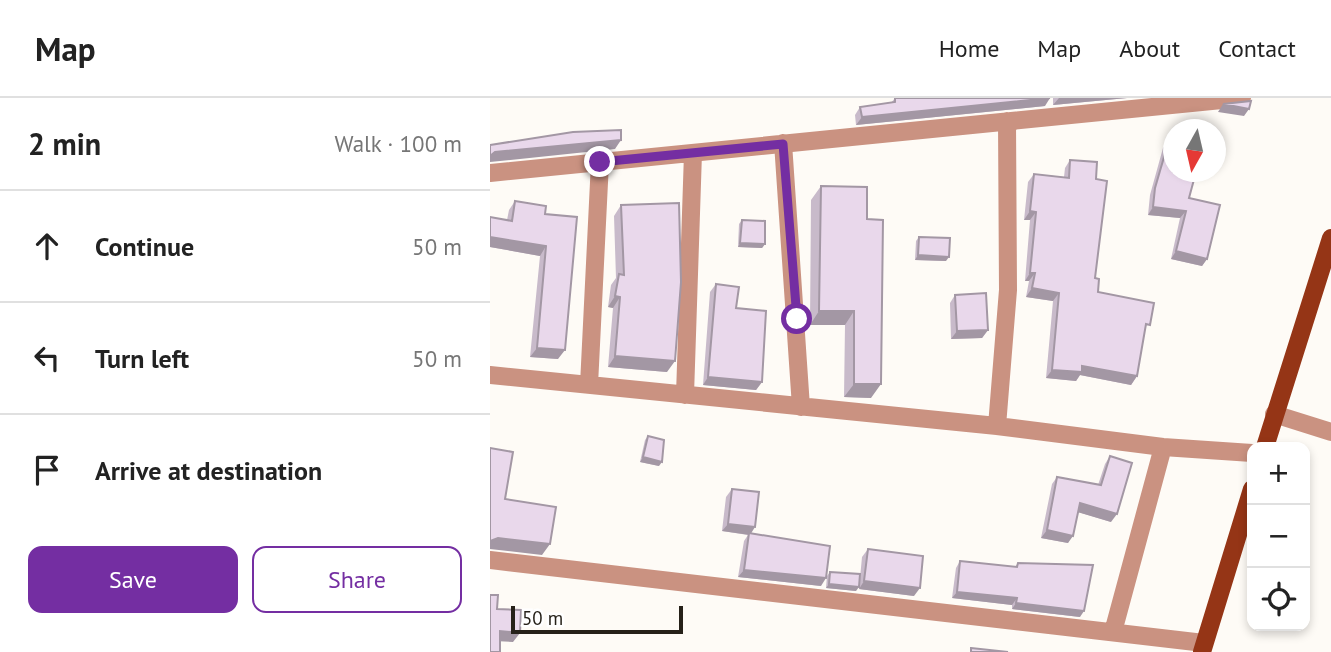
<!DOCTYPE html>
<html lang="en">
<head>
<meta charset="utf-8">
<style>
  :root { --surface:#fff; --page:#f6f6f6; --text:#222; --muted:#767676; --line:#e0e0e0; --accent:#742ea2 }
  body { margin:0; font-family:"PT Sans",sans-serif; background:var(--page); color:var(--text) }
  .controls { position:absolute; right:21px; bottom:21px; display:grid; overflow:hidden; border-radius:14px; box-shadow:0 4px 10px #0003 }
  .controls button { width:63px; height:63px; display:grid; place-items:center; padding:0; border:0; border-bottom:2px solid var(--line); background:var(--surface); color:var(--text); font:35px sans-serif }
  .compass { position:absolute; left:673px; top:21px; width:63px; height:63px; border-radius:50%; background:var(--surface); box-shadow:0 4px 10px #0003; rotate:188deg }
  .scale { position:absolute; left:21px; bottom:18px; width:172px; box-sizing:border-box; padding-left:7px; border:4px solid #262119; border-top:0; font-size:19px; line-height:24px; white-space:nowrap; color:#262119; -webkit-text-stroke:5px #fff; paint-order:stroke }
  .stop { position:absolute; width:21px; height:21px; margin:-16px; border:5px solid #742ea2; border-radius:50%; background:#fff }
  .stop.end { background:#742ea2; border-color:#fff; box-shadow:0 2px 7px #0008 }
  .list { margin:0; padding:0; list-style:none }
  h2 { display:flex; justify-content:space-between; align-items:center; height:91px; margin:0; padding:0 28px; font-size:30px }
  h2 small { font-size:23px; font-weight:400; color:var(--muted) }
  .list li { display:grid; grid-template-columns:46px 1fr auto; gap:21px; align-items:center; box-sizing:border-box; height:112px; padding:0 28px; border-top:2px solid var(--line) }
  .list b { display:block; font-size:26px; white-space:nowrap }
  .list em { font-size:23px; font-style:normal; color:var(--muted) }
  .actions { display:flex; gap:14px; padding:21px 28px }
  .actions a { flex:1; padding:16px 0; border:2px solid var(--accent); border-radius:14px; text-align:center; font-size:24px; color:var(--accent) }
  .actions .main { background:var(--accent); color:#fff }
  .icon { flex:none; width:38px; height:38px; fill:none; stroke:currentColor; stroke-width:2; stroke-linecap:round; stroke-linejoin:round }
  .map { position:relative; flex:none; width:841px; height:554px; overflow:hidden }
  header { display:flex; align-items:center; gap:42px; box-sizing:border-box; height:98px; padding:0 35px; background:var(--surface); border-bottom:2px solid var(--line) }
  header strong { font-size:33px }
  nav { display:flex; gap:38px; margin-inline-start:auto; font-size:24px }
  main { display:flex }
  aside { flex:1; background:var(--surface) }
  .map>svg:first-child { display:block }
</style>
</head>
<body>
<header>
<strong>Map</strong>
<nav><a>Home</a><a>Map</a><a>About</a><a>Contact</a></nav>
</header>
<main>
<aside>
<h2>2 min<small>Walk · 100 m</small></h2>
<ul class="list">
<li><svg class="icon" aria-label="ahead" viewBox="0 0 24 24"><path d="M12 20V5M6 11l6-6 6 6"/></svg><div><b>Continue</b></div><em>50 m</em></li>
<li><svg class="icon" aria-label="left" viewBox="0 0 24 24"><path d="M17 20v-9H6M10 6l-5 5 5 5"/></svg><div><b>Turn left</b></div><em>50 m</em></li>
<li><svg class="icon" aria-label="arrive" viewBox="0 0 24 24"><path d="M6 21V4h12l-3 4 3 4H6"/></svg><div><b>Arrive at destination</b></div></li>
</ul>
<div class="actions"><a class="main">Save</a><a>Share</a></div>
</aside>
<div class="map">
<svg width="841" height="554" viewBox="0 0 841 554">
  <rect width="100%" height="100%" fill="#fefbf6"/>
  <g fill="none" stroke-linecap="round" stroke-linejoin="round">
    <path stroke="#ca9281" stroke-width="18" d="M293,45L311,309
      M0,75L752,0
      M0,277L507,328L673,349L762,355
      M99,287L110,64
      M195,297L203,55
      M784,316L841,334
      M507,328L518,192L517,23
      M0,462L714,545
      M623,534L673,349"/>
    <path stroke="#953516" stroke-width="18" d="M775,349L841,140
      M712,554L762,391"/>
  </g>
  <path fill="#c8baca" d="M405,0L555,8L366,27L365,17L370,9L401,5Z
    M563,0H637L563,7Z
    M679,42L699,100L717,161L712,168L681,161L690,120L658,117L660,97L673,50Z
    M580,62L606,81L605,180L608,194L655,234L647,278L641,287L590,277L586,283L556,280L563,203L536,199L539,183H535L540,122H534L538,84L544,76L574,79L575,70Z
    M331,88L377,121L381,300L354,299L355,227H320L321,102Z
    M25,103L55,116L68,261L40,259L50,158L0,149V119L17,122L19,112Z
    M131,107L177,274L118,269L123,210L118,209L121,187L126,180L124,118Z
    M252,122L275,146L272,150L248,149L249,126Z
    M429,139L456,163L425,162L426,143Z
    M226,186L246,210L272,284L266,292L213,287L220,194Z
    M465,197L498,232L492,240L461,241L460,205Z
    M158,338L169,368L150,364L155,342Z
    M620,358L621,424L588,414L578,445L551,440L562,386L567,379L608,387L615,366Z
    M242,391L261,436L331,488L248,479L254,443L258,437L232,433L236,399Z
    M378,451L424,498L369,491L372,459Z
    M470,463L525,469L528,465L590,519L522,511V507L462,500L466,470Z
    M340,474L366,493L336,490L337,478Z"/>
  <path fill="#a397a4" d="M560,0L555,8L366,27L372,19Z
    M569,0H637L563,7Z
    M733,6L759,11L754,18L728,14Z
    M131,42L125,51L0,64V58L5,54Z
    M663,109L696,113L690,120L658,117Z
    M540,113L546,114L540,122H534Z
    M0,139L56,148L50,158L0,149Z
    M250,145L275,146L272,150L248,149Z
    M686,153L717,161L712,168L681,161Z
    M428,157L459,159L456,163L425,162Z
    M540,175H545L539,183H535Z
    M542,190L569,195L563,203L536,199Z
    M125,198L130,199L123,210L118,209Z
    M329,213H364L355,227H320Z
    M498,232L492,240L461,241L467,233Z
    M47,250L75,252L68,261L40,259Z
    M125,258L185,263L177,274L118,269Z
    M592,268L647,278L641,287L590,277L586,283L556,280L562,272Z
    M218,279L272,284L266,292L213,287Z
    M364,286H391L381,300L354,299Z
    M153,359L172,364L169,368L150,364Z
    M590,405L627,416L621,424L584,413Z
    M238,426L265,429L260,437L232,433Z
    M557,432L583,438L578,445L551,440Z
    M8,440L60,446L52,457L0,451V443Z
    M254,472L336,480L331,488L248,479Z
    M374,483L430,490L424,498L369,491Z
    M339,486L369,489L366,493L336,490Z
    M467,494L527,500L522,507L462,500Z
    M526,505L594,513L590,519L522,511Z
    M10,533L30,535L23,544L4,543Z"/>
  <path fill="#e9d8eb" stroke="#a397a4" stroke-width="2" d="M405,0H560L372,19L370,9L405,4Z
    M761,3L759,11L733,6Z
    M131,32V42L5,54L0,58V47L83,34Z
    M679,42L683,43V74H706L699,100L730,107L717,161L686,153L696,113L663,109L665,90Z
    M580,62L607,64L606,81L617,83L605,180L609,181L608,194L664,205L660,227L656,226L647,278L592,268V274L562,272L569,195L542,190L545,175H540L546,114L540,113L544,76L579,80Z
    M331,88L377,89V121L393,122L391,286H364V213H329Z
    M25,103L56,108L55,116L87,119L75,252L47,250L56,148L0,139V119L22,123Z
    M189,105L191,184L185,263L125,258L130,199L125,198L129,176L134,177L131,107Z
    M252,122L275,123V146L250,145Z
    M429,139L460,140L459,159L428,157Z
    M226,186L249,189L246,210L276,213L272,284L218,279Z
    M496,195L498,232L467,233L465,197Z
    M158,338L174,342L172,364L153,359Z
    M0,350L23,354L15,401L66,409L60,446L8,440L0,443Z
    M620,358L642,365L627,416L590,405L583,438L557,432L567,379L611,387Z
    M242,391L269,394L265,429L238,426Z
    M259,435L340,448L336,480L254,472Z
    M378,451L433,458L430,490L374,483Z
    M470,463L527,469L528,465L603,467L594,513L526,505L527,500L467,494Z
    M340,474L370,476L369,489L339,486Z
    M0,497H8L7,511L31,512L30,535L10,533V554H0Z
    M481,550L518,554H481Z"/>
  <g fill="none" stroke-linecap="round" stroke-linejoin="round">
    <path stroke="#742ea2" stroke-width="9" d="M110,64L293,46L307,221"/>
  </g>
</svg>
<div class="controls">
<button>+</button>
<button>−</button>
<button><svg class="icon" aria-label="locate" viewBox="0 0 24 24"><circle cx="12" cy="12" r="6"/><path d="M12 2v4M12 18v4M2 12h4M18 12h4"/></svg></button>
</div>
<svg class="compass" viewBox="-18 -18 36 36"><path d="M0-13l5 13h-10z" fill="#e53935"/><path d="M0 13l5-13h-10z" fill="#767676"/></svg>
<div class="scale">50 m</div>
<div class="stop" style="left:307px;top:221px"></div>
<div class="stop end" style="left:110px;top:64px"></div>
</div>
</main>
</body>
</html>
